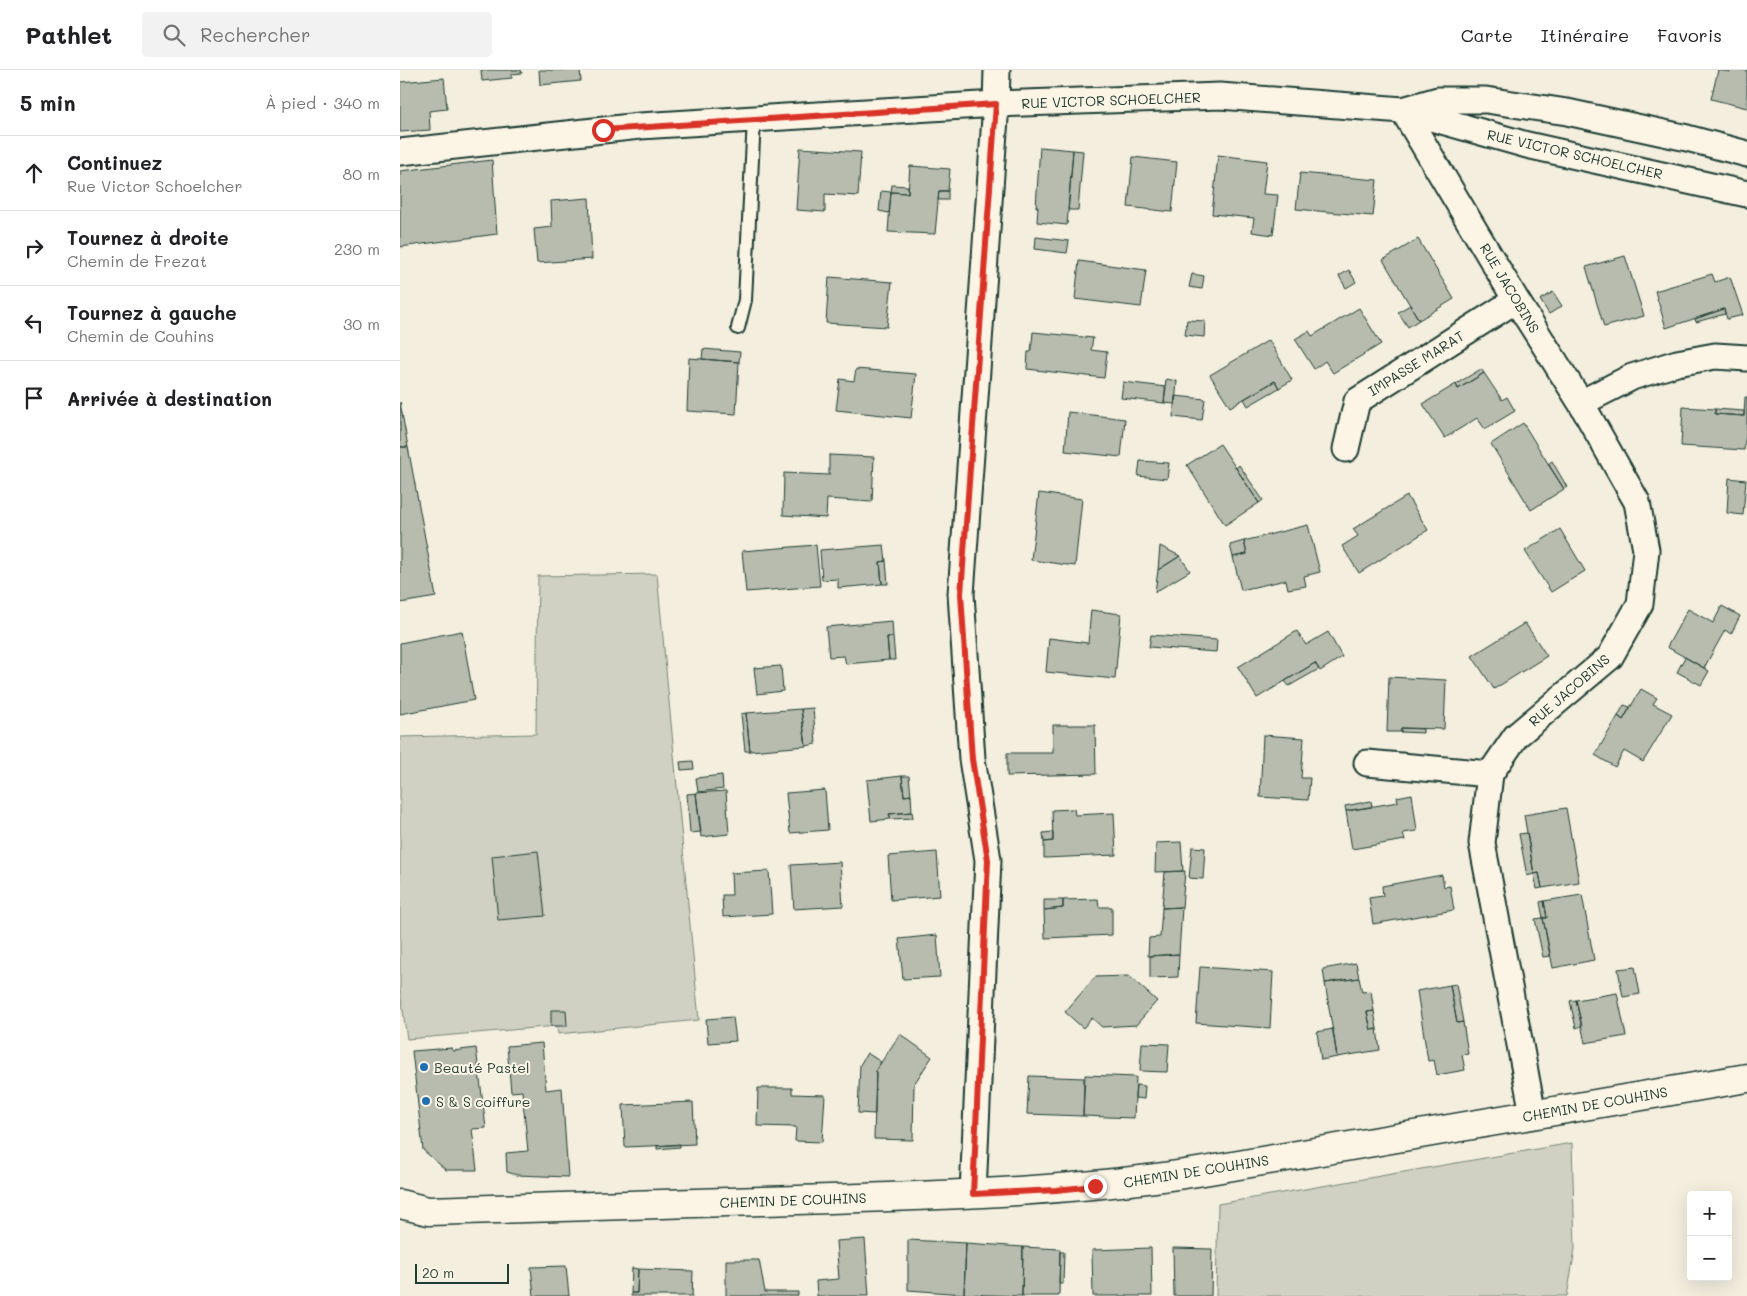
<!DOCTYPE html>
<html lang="fr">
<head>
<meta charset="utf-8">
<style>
  :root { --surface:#fff; --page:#f2f2f2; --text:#202124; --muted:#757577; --line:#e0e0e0 }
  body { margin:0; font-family:Mali,sans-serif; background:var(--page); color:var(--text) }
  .controls { position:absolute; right:15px; bottom:15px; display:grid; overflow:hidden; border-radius:5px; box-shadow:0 5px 20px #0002 }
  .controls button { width:45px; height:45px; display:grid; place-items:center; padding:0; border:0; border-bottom:1px solid var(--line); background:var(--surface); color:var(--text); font:25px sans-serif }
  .scale { position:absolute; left:15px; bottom:12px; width:94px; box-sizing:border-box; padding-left:5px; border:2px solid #1f3d34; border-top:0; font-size:14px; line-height:18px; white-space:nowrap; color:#1f3d34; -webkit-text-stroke:4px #fcf5e5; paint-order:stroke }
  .stop { position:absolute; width:15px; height:15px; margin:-11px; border:4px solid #d93025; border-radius:50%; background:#fff }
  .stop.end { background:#d93025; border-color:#fff; box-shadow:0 1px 5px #0008 }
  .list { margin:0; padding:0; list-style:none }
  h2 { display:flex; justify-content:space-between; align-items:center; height:65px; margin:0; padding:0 20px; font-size:21px }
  h2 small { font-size:16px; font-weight:400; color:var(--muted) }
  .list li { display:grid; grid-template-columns:32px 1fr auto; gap:15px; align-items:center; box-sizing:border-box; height:75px; padding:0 20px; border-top:1px solid var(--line) }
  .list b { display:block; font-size:19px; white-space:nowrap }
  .list p { margin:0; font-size:16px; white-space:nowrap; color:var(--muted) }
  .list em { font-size:16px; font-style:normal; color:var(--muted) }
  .icon { flex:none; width:28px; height:28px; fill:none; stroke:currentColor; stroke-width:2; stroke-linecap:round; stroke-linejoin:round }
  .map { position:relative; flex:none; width:1347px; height:1226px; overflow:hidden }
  header { display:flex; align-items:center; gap:30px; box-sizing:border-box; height:70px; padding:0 25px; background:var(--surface); border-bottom:1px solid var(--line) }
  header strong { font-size:24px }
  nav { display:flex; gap:28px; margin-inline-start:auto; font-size:18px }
  .search { width:350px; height:45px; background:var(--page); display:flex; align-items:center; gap:12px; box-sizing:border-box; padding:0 18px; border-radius:5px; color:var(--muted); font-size:19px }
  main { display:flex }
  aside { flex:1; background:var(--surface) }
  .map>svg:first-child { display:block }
</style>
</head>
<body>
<header>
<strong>Pathlet</strong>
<div class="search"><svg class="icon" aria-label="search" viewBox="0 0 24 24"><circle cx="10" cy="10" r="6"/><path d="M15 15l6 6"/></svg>Rechercher</div>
<nav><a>Carte</a><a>Itinéraire</a><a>Favoris</a></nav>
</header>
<main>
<aside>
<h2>5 min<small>À pied · 340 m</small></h2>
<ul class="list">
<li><svg class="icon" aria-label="ahead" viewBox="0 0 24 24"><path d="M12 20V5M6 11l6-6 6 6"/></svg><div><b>Continuez</b><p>Rue Victor Schoelcher</p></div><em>80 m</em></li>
<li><svg class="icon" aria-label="right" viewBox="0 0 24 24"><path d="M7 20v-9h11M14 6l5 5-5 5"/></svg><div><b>Tournez à droite</b><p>Chemin de Frezat</p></div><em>230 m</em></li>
<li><svg class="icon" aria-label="left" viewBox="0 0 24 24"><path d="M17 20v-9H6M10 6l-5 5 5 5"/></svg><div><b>Tournez à gauche</b><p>Chemin de Couhins</p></div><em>30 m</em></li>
<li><svg class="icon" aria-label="arrive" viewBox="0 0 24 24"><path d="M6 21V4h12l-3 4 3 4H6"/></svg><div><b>Arrivée à destination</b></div></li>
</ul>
</aside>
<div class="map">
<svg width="1347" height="1226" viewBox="0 0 1347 1226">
  <rect width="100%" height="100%" fill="#f3eede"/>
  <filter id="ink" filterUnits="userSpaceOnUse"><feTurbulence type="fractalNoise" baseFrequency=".02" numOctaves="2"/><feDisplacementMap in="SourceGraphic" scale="10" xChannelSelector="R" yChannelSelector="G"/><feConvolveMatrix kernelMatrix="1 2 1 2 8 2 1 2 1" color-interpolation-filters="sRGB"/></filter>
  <g filter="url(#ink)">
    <path fill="#d0d1c2" stroke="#78877b" d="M257,504L299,950L158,964L157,956L7,969L0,920V667L136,664L138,506Z
      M1172,1073L1175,1179L1167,1226H816L818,1134Z"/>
    <path fill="#b8bcae" stroke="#1f3d34" d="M81,0H121L122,3L112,4V8L82,11Z
      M139,0H180L181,11L140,15Z
      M1318,0L1330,2V0H1347V38L1311,29Z
      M44,8L47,39L29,41L30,60L0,62V12Z
      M640,77L673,80L667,155L637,152L638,137H636Z
      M400,78L461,82L458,126L425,124V142L396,140Z
      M673,80L683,81L678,140H668Z
      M818,85L867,91L863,124L878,125L873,165L852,162L854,148L812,144Z
      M733,87L777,92L772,142L728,137Z
      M92,90L97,164L0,177V101Z
      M510,96L550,99L548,121H539L535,164L488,162L491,122L508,123Z
      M900,103L977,110L973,146L896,139Z
      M492,115L508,116V123L491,122Z
      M481,121L491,122L489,143L479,141Z
      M539,121H548V130H538Z
      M189,128L192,189L137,193L134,159L152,157L151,131Z
      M636,167L669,171L667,183L635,179Z
      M1018,169L1054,229L1019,250L983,190Z
      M1225,186L1244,246L1204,257L1186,197Z
      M679,191L746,200L741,237L675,229Z
      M949,200L956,212L946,218L939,206Z
      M792,204L804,206L802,219L789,217Z
      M1312,204L1315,212L1330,207L1343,245L1327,249L1324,239L1266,258L1255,221Z
      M429,207L492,212L487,257L426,253Z
      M1153,222L1162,236L1149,244L1140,230Z
      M1010,235L1019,250L1008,257L998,242Z
      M959,238L981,274L933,303L925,291L914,299L895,269L909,261L912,266Z
      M1324,239L1325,244L1296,252L1295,249Z
      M787,250L805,251L804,267L785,265Z
      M633,262L693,268L691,280L707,282L704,308L627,299L628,282H631Z
      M869,270L892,310L879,318L875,311L830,337L810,305Z
      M303,279L340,282L339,292L302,289Z
      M289,288L339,292L336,344L287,341Z
      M456,299L516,304L511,348L436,340L440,309L454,311Z
      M1081,299L1084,303L1058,319L1056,314Z
      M1084,303L1102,330L1107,327L1115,341L1085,359L1077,348L1045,368L1023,334L1056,314L1058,319Z
      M766,309L777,311L775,334L764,333Z
      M875,311L879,318L848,336L844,329Z
      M723,312L766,317L764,333L721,328Z
      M775,326L805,329L802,350L773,347Z
      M1345,327H1347V355L1344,380L1281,376L1283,337L1315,339V344L1344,346Z
      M0,332L8,377H0Z
      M1315,339L1344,341V346L1315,344Z
      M668,342L725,349L721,387L665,381Z
      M1123,353L1164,419L1131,440L1091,374Z
      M820,374L859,433L825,455L787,395Z
      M0,377H8L36,527L0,533Z
      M429,385L474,387L472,432L427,429L426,448L383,445L384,403L429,405Z
      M740,391L769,393L767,409L738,406Z
      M1152,391L1167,417L1164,419L1148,394Z
      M839,395L863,430L859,433L836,398Z
      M1329,408L1346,410L1343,445L1327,443Z
      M639,423L682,429L675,496L631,490Z
      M1007,426L1028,460L959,503L942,476L958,466L953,459Z
      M908,455L920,502L904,506L906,516L888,519L886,510L841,520L833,487L847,484L844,471Z
      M1160,459L1185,501L1151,522L1125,481Z
      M844,471L847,484L833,487L830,475Z
      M416,475L420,516L346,522L342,481Z
      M484,475L486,491L480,492L482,514L438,518V509L422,510L420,480Z
      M760,476L780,486L758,500Z
      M780,486L790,501L755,522L758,500Z
      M486,491L488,514H482L480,492Z
      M1322,536L1340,546L1331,564L1325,560L1304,598L1267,577L1288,539L1313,553Z
      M691,540L721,544L715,609L646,602L649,568L688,573Z
      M492,551L493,567H487L489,590L446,594L444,586L429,587L426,557Z
      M1125,553L1147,586L1094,619L1072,586Z
      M62,561L74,630L0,644V573Z
      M897,561L906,575L928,562L942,587L920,601L915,593L857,628L838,597Z
      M751,565L817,570L816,582L749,577Z
      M487,567H493L495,590H489Z
      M1285,587L1309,601L1301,615L1277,602Z
      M915,593L919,599L889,616L885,611Z
      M381,596L383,621L357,624L354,598Z
      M989,607L1046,610L1044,659L1001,658V662H987Z
      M1241,619L1257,628L1253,634L1272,644L1243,692L1224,681L1215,697L1195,685L1218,646L1223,650Z
      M1224,635L1230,637L1223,650L1218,646Z
      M413,638L416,674L406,676L401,639Z
      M401,639L406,676L350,681L346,643Z
      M346,643L350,681H345L341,644Z
      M653,655H695L696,704L607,706V683H653Z
      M1001,658L1023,659V663L1001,662Z
      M863,665L904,668L901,708H910L908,730L860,727Z
      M293,691L294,699L281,700L280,692Z
      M322,705L323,719L298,722L296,708Z
      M502,706H509L511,725L504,726Z
      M502,706L504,726L511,725L512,742L489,744L491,749L471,751L467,710Z
      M425,720L428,760L390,763L386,723Z
      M326,721L329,764L301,767L296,723Z
      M296,723L301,762L290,763L287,724Z
      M1012,724L1017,761L1003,763L1005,770L952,779L946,741L998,732L997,727Z
      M971,731L972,737L946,741L945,736Z
      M1166,738L1179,812L1142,818L1139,803L1134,804L1124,745Z
      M674,739L675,745L714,743L716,785L644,788V772L653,771L652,740Z
      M512,742L513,748L491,749L489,744Z
      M653,762V771L644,772L643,763Z
      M1127,763L1134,804L1127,806L1119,764Z
      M781,772L783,801L755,802L756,773Z
      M792,777L805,778L803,809L789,808Z
      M138,781L145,846L98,850L92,786Z
      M537,782L540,826L491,830L488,786Z
      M440,792L443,836L394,839L391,795Z
      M369,801L372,844L323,847L322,825H332L331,803Z
      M785,801L782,837L762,838L765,802Z
      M1139,803L1142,818L1137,819L1134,804Z
      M1042,805L1044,817L1050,816L1054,840L973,854L969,828L983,826L982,816Z
      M1182,825L1194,890L1153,898L1143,848H1147L1144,831Z
      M698,829L699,837H712V865L645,868L644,840L663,838V830Z
      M644,830H663V838L644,840Z
      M1144,831L1147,848H1143L1140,832Z
      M782,837L779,884L748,886L749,868L760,867L762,838Z
      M1143,848L1150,886L1143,887L1135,849Z
      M537,865L540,907L503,909L499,869Z
      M779,884L778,907L750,908V886Z
      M956,893L959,908L925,913L923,899Z
      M800,897L873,902L870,958L796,953Z
      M1235,897L1240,924L1223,927L1218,899Z
      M729,906L757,931L736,955L702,957L692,948L683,958L665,942L695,907Z
      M959,908L962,922L971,921L974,941L967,942L971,960L977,959L980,980L937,987L925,913Z
      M1056,914L1063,952L1057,953L1050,915Z
      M1050,915L1057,953L1063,952L1068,984L1062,985L1065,1000L1037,1005L1034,990L1028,991L1017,921Z
      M1217,923L1226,966L1185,973L1176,930Z
      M1176,930L1182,956L1176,958L1170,931Z
      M151,940H166L167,956H151Z
      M974,941L977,959L971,960L967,942Z
      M333,947L336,971L308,973L306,949Z
      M933,959L937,987L921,990L917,962Z
      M500,964L532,987L514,1014L513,1070L474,1069L476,1000Z
      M142,973L146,1020L162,1018L168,1107L117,1105L107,1102L106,1083L128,1081L122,1021L111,1022L107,976Z
      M742,973L769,974L767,1002L740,1001Z
      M52,978L53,981L76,978L86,1058L72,1059L77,1100H46L23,1080L12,981Z
      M467,983L481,992L476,1000L475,1044L458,1043L460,995Z
      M685,1005L736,1007L734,1048L683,1046Z
      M629,1006L684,1008L683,1046L627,1044Z
      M736,1015L745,1016L744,1029L735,1028Z
      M358,1018H392V1024L425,1025L422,1072L395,1071L396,1057L357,1056Z
      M293,1032L295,1074L225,1077L223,1035Z
      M280,1074V1077L257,1079V1076Z
      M465,1169L469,1226H417L416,1211L439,1209L436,1171Z
      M508,1170L566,1173L564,1224L508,1220Z
      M566,1173L623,1177L622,1226L564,1224Z
      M623,1177L660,1179L659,1226H622Z
      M751,1178L752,1226H693L692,1180Z
      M773,1178L812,1179L811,1226H774Z
      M660,1182H664L663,1214H659Z
      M326,1190H359L365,1222H398V1226H326Z
      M166,1196L169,1226H134L131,1197Z
      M232,1198L238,1199L237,1223H231Z
      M238,1199L293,1201L292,1226H231V1223H237Z"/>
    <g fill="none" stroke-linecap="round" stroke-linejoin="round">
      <g stroke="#1f3d34" stroke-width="16">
        <path id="service" d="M338,258L345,230L354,49"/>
      </g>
      <g stroke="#1f3d34" stroke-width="29">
        <path id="minor" d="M1003,40L1116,230L1181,333L1237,432L1246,480L1240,534L1210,587L1116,666L1090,704L1082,773L1133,1044
          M1003,40L1038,30H1086L1167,42L1287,68L1347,84
          M0,82L240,56L596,34L820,26L1003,40L1127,75L1347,124
          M1181,333L1232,307L1277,293L1315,286L1347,288
          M946,379L957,331L1116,230
          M967,693L1090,704
          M573,1123L588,790L572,689L561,524L596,34L597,0"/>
      </g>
      <g stroke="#1f3d34" stroke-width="31">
        <path id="tertiary" d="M0,1134L28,1141C162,1137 296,1133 430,1129C556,1125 680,1121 804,1101L1347,1008"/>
      </g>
      <use href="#service" stroke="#fcf5e5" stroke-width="12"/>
      <use href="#minor" stroke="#fcf5e5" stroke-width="25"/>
      <use href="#tertiary" stroke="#fcf5e5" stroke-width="28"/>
    </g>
  </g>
  <g fill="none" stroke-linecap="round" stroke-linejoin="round" filter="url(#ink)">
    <path stroke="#d93025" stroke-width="6" d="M203,60L596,34L561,524L572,689L588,790L573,1124L656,1120L695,1116"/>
  </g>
  <g fill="#1f6fb2" stroke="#fcf5e5" stroke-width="2">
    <circle cx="24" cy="997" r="5"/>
    <circle cx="26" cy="1031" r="5"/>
  </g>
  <g text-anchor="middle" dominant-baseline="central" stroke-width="4" stroke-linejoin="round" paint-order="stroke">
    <g font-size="14" fill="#1f3d34" stroke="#fcf5e5">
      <text transform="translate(711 30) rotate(-2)">RUE VICTOR SCHOELCHER</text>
      <text transform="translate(1175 84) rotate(13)">RUE VICTOR SCHOELCHER</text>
      <text transform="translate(1110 218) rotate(59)">RUE JACOBINS</text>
      <text transform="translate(1016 293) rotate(-32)">IMPASSE MARAT</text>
      <text transform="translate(1169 620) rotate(-41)">RUE JACOBINS</text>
      <text transform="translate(1195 1034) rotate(-10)">CHEMIN DE COUHINS</text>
      <text transform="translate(796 1101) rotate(-9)">CHEMIN DE COUHINS</text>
      <text transform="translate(393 1130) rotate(-2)">CHEMIN DE COUHINS</text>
    </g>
    <g font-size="14" fill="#1f3d34" stroke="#fcf5e5" text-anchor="start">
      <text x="34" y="997">Beauté Pastel</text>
      <text x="36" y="1031">S &amp; S coiffure</text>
    </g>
  </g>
</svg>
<div class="controls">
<button>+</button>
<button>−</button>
</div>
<div class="scale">20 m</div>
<div class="stop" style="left:203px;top:60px"></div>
<div class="stop end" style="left:695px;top:1116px"></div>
</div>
</main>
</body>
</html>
